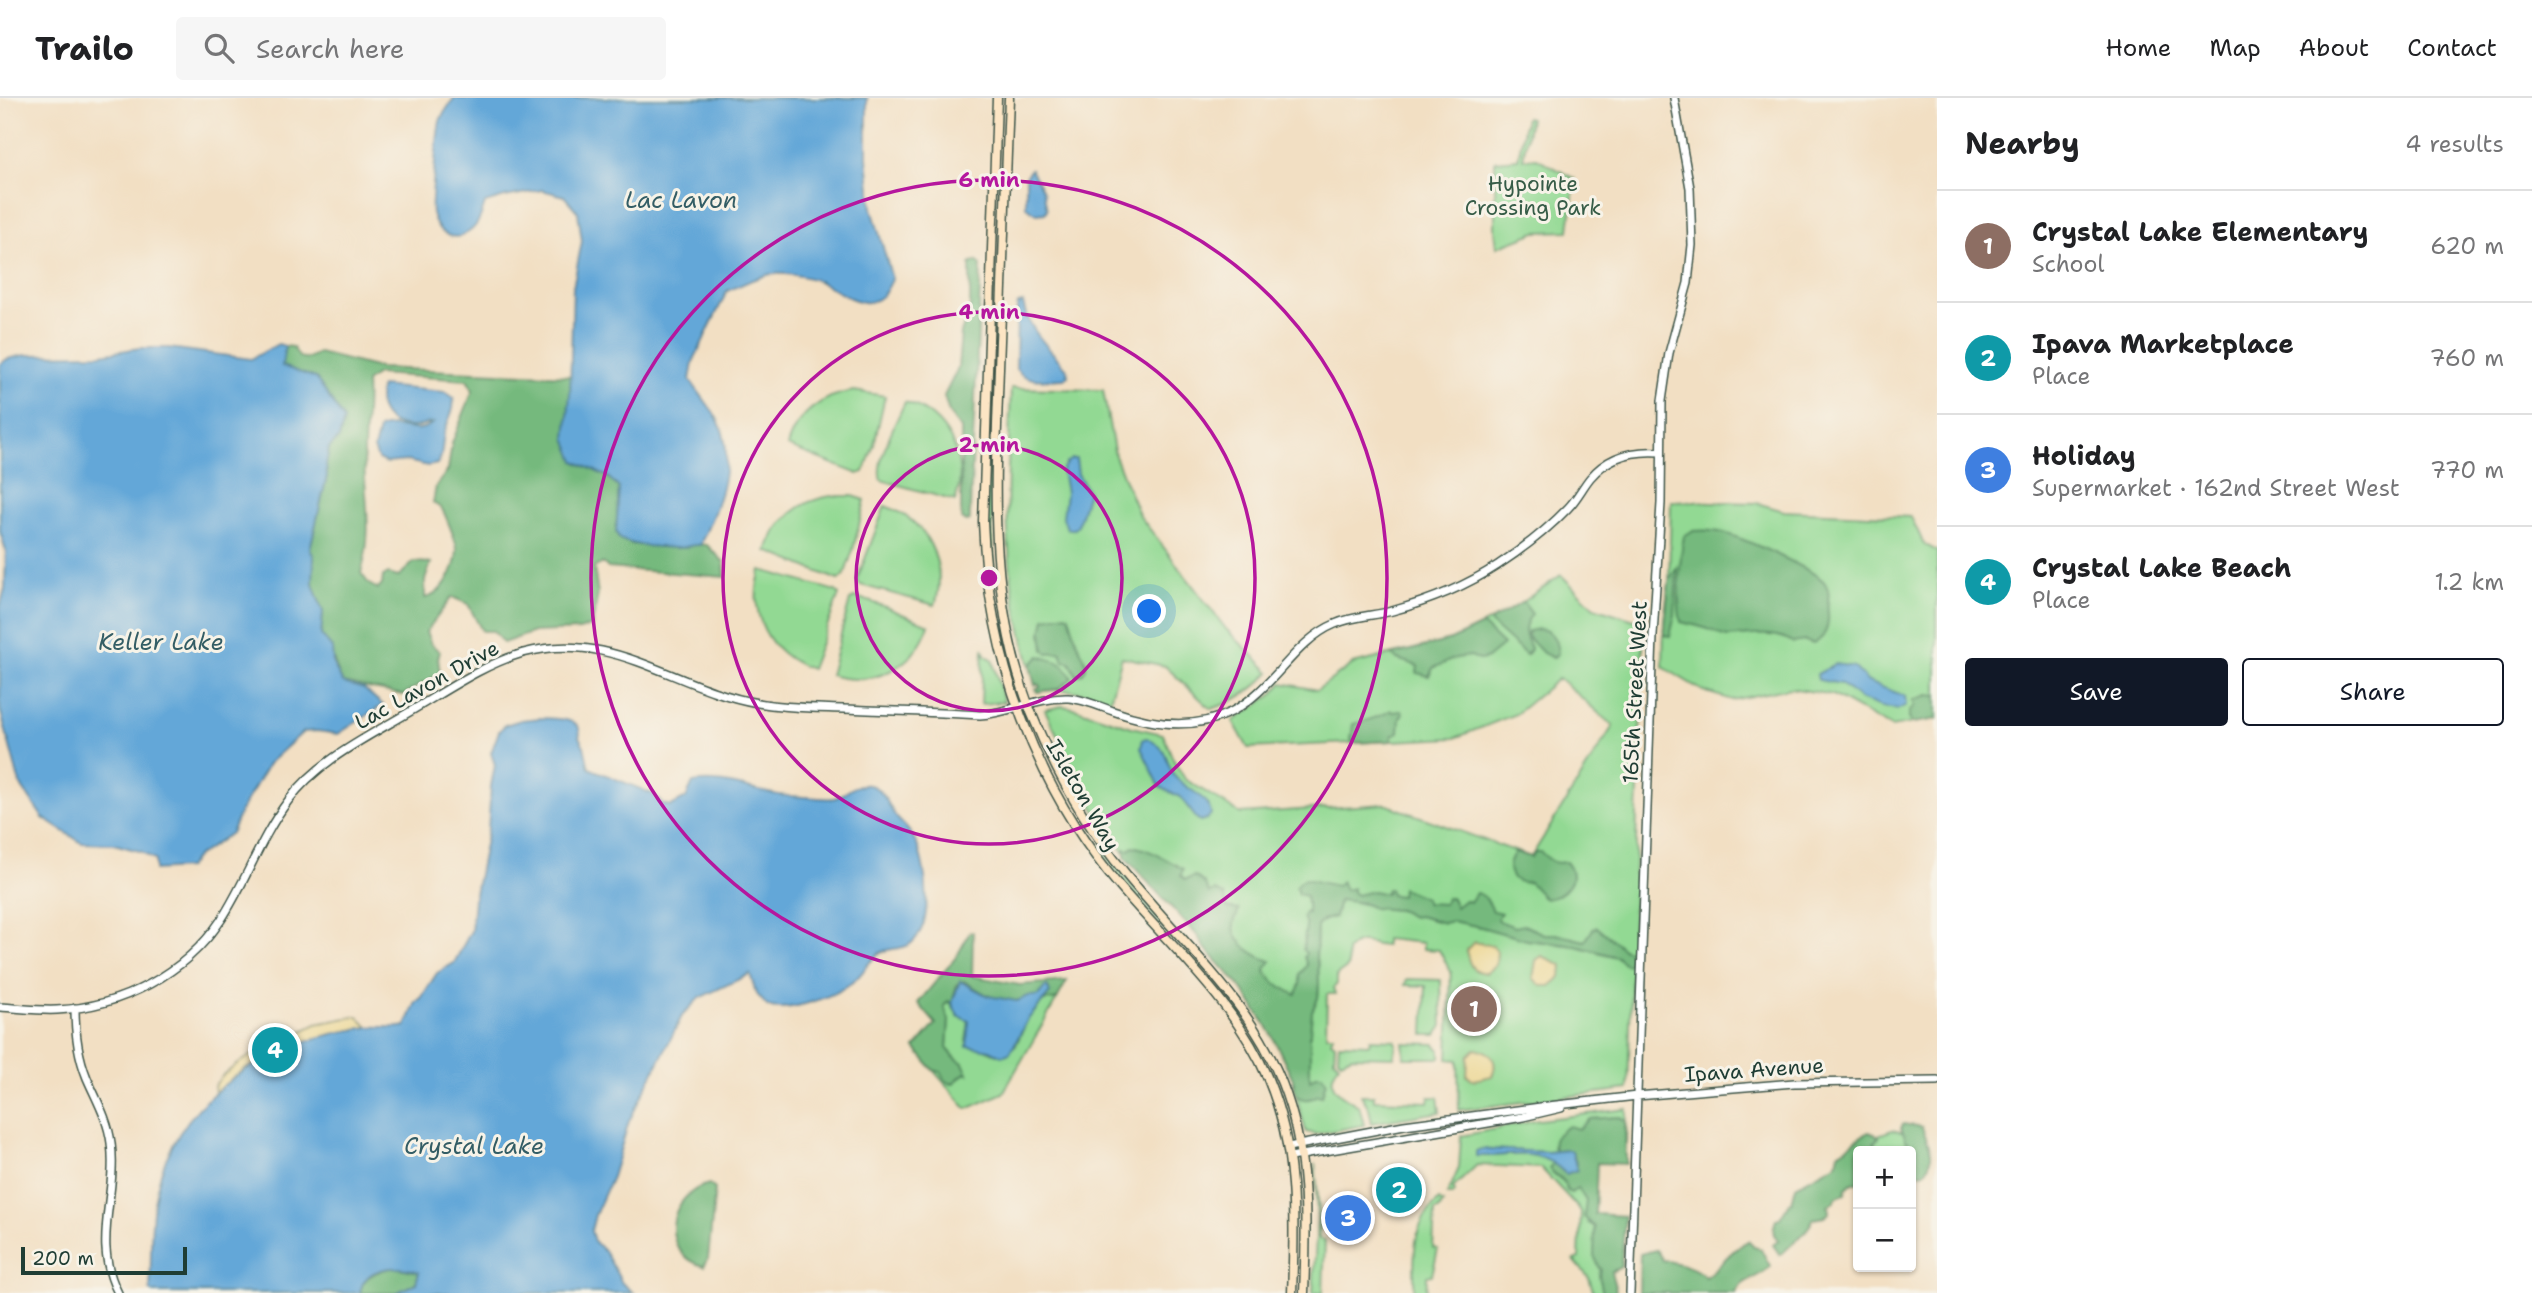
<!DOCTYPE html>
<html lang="en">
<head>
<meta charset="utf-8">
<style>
  :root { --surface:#fff; --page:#f6f6f6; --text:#202124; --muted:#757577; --line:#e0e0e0; --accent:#111827 }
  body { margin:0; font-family:"Shantell Sans",sans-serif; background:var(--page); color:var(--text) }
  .controls { position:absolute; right:21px; bottom:21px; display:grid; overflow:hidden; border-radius:7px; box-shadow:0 2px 5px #0004 }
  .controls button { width:63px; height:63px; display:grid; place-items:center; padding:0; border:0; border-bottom:2px solid var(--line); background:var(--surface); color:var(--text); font:35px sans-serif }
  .scale { position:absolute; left:21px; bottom:18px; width:166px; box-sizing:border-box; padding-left:7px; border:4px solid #1f3d34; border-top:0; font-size:19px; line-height:24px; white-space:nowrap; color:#1f3d34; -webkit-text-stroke:5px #f7f3e8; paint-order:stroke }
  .you { position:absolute; left:1150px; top:514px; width:24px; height:24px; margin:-18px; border:5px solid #fff; border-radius:50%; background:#1a73e8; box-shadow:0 0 0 10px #1a73e833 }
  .badge { display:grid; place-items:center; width:46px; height:46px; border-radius:50%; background:var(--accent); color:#fff; font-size:23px; font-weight:700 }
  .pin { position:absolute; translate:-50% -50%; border:4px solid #fff; box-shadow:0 2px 7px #0006 }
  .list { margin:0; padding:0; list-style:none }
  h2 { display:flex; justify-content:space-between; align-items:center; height:91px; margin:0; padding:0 28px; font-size:30px }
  h2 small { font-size:23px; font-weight:400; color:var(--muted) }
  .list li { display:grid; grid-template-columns:46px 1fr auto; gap:21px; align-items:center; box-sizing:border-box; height:112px; padding:0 28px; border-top:2px solid var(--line) }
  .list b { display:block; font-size:26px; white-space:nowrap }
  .list p { margin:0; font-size:23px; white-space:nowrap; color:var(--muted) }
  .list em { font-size:23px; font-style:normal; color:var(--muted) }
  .actions { display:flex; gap:14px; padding:21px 28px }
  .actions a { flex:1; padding:16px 0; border:2px solid var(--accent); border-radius:7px; text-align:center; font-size:24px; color:var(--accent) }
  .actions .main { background:var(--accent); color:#fff }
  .icon { flex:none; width:38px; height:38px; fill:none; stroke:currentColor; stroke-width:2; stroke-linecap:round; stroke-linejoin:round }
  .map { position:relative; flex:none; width:1937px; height:1195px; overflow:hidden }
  header { display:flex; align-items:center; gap:42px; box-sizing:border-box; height:98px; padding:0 35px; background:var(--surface); border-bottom:2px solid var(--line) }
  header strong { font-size:33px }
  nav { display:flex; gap:38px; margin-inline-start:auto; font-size:24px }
  .search { width:490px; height:63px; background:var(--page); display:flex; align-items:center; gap:18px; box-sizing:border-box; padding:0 24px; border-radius:7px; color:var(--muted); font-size:26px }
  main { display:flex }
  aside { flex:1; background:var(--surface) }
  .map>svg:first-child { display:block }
</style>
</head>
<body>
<header>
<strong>Trailo</strong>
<div class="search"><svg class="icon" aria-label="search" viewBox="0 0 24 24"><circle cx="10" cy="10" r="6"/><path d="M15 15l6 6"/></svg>Search here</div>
<nav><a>Home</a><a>Map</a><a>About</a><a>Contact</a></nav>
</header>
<main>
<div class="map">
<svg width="1937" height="1195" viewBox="0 0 1937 1195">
  <rect width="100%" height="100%" fill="#f7f3e8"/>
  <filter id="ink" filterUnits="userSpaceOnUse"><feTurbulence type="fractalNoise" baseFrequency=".0143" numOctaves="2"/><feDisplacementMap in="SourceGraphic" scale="14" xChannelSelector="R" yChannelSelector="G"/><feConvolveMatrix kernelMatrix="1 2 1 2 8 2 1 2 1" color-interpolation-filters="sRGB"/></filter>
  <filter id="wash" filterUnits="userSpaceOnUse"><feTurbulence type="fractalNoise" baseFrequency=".00686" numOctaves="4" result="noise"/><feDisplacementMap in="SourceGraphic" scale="28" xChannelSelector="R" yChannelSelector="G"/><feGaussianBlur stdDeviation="1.57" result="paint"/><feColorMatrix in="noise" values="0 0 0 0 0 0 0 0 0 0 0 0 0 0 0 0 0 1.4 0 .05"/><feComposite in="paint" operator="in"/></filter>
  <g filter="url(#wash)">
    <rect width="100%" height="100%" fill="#f2dfc3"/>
    <path fill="#92d993" stroke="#588b64" stroke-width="2" d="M1526,19L1530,20L1523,61L1537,60L1575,81L1569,133L1536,134L1497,149L1495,131V63L1518,61Z
      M991,286L995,287C993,355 989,423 996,491L993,492L986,417Z
      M1011,290L1103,292L1115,358L1139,417L1226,531L1270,574C1254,592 1234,604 1211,611L1165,568L1122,559L1110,602C1084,594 1064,589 1037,594L1036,591L1040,590L1039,586L1035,587C1026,551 1015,514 1011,477C1004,415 1009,352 1011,290Z
      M854,293L885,298L874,347L864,374L858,376L787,348C796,317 822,297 854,293Z
      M905,304C947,316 970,362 955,403L881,382C874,365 897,322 905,304Z
      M831,398H853L865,402L853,452L844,478L838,482L767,453C776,423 800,402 831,398Z
      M1671,403L1757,405L1784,413L1911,419L1924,446L1937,453V621L1891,629L1833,597L1790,590L1732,602L1703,593L1663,569L1664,521L1669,485Z
      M885,408C927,422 948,465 935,507L860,487L857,482Z
      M761,472L836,493L839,497L811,571C768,556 747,516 761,472Z
      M1561,477L1594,509L1644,525L1632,855L1312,789L1305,965L1271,934L1252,903L1200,840L1139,773L1104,727L1089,702L1045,612L1062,608L1074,610L1132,629L1163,636L1173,661L1185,681L1241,716L1385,706L1531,759L1613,628L1559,580L1516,616L1455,640L1248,650L1233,623L1272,597L1282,585L1317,592L1353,566L1451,542L1505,516Z
      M856,499L883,508L929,527C914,570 873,590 830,577L850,502Z
      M983,550L985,557L992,561L1004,604L981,606Z
      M1078,716L1096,743L1169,831L1166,834C1133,796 1102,759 1074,718Z
      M1343,801C1361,806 1378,810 1397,812C1416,814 1433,827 1452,823L1507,834L1527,842L1576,848L1617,859L1630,866L1632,862L1628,991L1459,1012L1458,962L1448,961L1451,874L1439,852L1423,851V845L1385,841V848C1368,847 1360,837 1347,853L1348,869L1337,877V886L1333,890L1335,896H1327L1326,937H1333L1331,943L1335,946L1334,961L1339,966C1322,990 1341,997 1359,1008L1364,1027L1316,1036L1306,1034L1296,997L1310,1001L1324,991V987L1310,983V935L1312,913L1318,900L1319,886L1318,867L1316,861L1317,829L1319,824L1331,820L1336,815V807Z
      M1407,881L1440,882L1441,884L1442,928L1436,937H1424L1426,888L1405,887Z
      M1046,900L1045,902L1057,901L1003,995L967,1011L933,972L941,974L944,981L953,985L968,974L947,950L949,922L944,911L945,905L950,904L958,918L969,923L966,943L998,957L1016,947L1028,921Z
      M1370,941L1394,942L1396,946L1394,959L1352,958L1341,963L1338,960L1339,945L1369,946Z
      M1403,945L1435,946L1440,952V960H1405Z
      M1361,997H1374V1002L1428,1004L1429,999H1438L1440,1014L1372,1025L1369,1010Z
      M1627,1011L1626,1048L1625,1023L1621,1019L1590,1021L1578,1031L1562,1032L1553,1049L1556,1053L1548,1054L1487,1051L1478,1052L1477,1058C1502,1059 1530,1051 1553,1064V1075L1567,1087L1579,1090L1586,1103L1588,1125L1595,1129C1597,1144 1591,1158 1601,1172L1599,1177L1603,1195H1594L1589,1180L1574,1162L1579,1160L1581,1113L1541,1070L1477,1067L1453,1090L1455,1094L1453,1097H1447L1459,1070L1461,1038L1539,1022Z
      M1892,1032L1905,1035L1908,1048L1898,1053H1877L1874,1044L1879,1040L1878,1037Z
      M1315,1065L1319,1112V1141L1325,1142L1323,1195H1313L1317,1121Z
      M1439,1102L1443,1105L1439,1112L1435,1113L1433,1150L1438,1151L1432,1177L1427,1178L1426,1195H1414C1415,1158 1409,1129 1439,1102Z"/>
    <path fill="#75b97d" stroke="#4a7b58" stroke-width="2" fill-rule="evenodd" d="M976,163L981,167L970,411V422L967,424L961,421V331L949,315L944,298L958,270L961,235L970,208V166Z
      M285,248L293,249L299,259L306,261L319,255L379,270L571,278L575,363L608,379L619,390L616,434L630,446L679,450L697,446L707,447L724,464L725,479L608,470L603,465L594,470L598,496L592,527L580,532L534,534L503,545L493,533H482L468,506L452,499L426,534L431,546L440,554L438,560L440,575L403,597L343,585C333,567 334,553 321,537L323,514L313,486V459L310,451L327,378L326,367L329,350L339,340L344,322L316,280L281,268ZM377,276L467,282L473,292L452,345L448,372L436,388L433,405C436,407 439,408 442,411C445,416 458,447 457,453C456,471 443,497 425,500V482L431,465L414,464L398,479L389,476L383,478L382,487L378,491L369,486L361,475C374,433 364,398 364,356C364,331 368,309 366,284Z
      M1692,433C1703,432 1714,432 1724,435C1742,440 1816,472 1825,485C1832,496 1826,503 1828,515C1829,528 1826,540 1813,546L1805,543L1793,545C1778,532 1748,538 1729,539C1720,539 1716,533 1708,531C1699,528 1690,526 1681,524C1676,504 1680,458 1684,438Z
      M1677,469L1675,517L1670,538L1664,537L1669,482Z
      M1523,504L1532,516C1522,529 1524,536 1531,550L1526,557L1489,524Z
      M1065,516L1069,518C1073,529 1075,541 1080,551C1085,561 1092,573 1077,578L1070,564L1064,563L1061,554L1048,555L1044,552L1042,534L1045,520Z
      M1482,527L1503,547L1486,561L1479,562L1471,558L1456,560L1433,570L1429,578L1417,575L1418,568L1397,561L1391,557L1451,542Z
      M1539,531C1553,532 1557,543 1558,555L1553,560L1543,555L1527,538L1528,533Z
      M1040,558C1058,565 1062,561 1072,580L1058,591L1037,594L1036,591L1040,589L1039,586L1035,587L1030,567Z
      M1928,597L1937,598V621L1913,625L1909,621V614L1915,607L1913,602Z
      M1391,612L1393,614L1401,613L1403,615L1400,620L1399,634L1392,638L1391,643L1354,645L1351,642L1353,626C1367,623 1378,620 1391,612Z
      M1133,748C1152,752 1167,762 1183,771L1181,778L1185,782L1195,778L1204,785L1209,795L1215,793L1224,797L1227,810L1239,812C1237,817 1233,824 1234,829C1236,847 1257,859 1271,863L1266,869L1265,874L1275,885L1294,896H1296L1300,886V876L1307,867L1304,859L1306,855L1303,852L1306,828L1303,818L1306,814L1308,815L1306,798L1298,796L1296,789L1300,783L1305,781L1337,788L1341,783L1345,792L1353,790V794L1357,797L1373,793L1386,796L1387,791H1389L1391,797L1401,798L1402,790L1425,800L1426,805L1444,806L1446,800H1452L1456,809L1465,802L1470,804L1476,795C1484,796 1490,806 1493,813L1501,815L1497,821L1499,823L1515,829L1524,827L1544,836H1556L1585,843L1593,831L1597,829L1625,852L1632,853L1630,866L1625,867L1617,859L1576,848L1527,842L1481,829L1452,823L1444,825L1419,818L1412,819L1399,812L1373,810L1363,805L1339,802L1335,819C1328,821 1320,821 1317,829L1316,861L1318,867L1319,886L1318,900L1312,913L1310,935V982L1316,977H1322L1326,983L1322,998L1318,997C1311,1002 1303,1003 1296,997L1293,981L1271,935L1240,888L1204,849L1197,837L1125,759V751L1129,752Z
      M1515,754L1531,759L1535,754H1540C1551,761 1550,767 1566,764C1581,782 1564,799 1545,801L1529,784C1509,787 1504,769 1515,754Z
      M970,834H973L972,878L1020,887L1067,883L1057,901L1045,903L1049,891L1047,888L1038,898C1029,898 1024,902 1016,903C998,906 978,892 964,883L957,886L952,905L948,903L944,908L949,922L947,950L954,959L963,965L968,976L965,975L952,986L946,983L941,974L933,972L915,950L936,926L918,905L957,858Z
      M1618,1019L1625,1023L1626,1066L1597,1065L1595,1116L1625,1118L1621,1169L1611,1174L1616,1192L1614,1195H1603L1599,1177L1601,1172L1594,1158L1595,1129L1584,1119L1586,1103L1578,1090L1571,1095L1567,1093L1563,1082L1549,1071L1553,1064L1564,1074L1577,1068L1573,1055L1569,1052L1556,1053C1548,1042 1560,1033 1569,1028L1578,1031L1590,1021Z
      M1903,1026L1922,1029C1929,1050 1937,1055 1925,1074L1918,1076L1911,1069V1053H1898L1906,1050L1908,1046L1901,1030Z
      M1869,1034L1879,1038L1874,1044L1877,1053H1858V1085H1852L1846,1090L1845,1096L1837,1099L1834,1104L1828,1107L1829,1115L1824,1119L1813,1121C1809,1133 1790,1148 1780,1157L1773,1147L1779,1142C1770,1136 1774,1130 1776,1121L1780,1120L1789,1105L1792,1104L1796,1088L1837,1065L1839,1054C1851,1048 1857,1039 1869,1034Z
      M709,1086L715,1091L708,1161L704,1168C659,1157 665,1097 709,1086Z
      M1748,1143L1754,1149L1761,1151L1770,1168C1760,1181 1744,1179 1735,1195H1639L1640,1156L1656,1152L1663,1162C1676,1165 1695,1168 1705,1179C1723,1167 1727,1154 1748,1143Z
      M395,1169L419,1174L416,1185L396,1195H360C362,1177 379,1172 395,1169Z"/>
    <path fill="#eeda9e" stroke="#868c69" stroke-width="2" d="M1474,844L1493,848L1497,853L1496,867L1486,875C1471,874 1469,866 1466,852Z
      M1542,858L1562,867L1561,879L1550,888H1541L1533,880L1536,862Z
      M357,918L368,929L332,936L246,970L215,994L214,988L222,978L239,965L275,943L279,945L316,926Z
      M1475,951C1491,952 1499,963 1492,978L1474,982L1467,978L1468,958Z"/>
    <path fill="#63a7d8" stroke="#417286" stroke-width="2" d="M454,0H867V60L872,110L892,181C874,227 841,192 816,182C805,178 784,175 773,176C759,177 740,188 727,193L693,264L690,282C699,295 710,308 718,322C738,361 717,411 700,447C693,446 686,450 678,450C659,449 637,449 619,441L616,434L619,390L608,379L575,363L566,340L570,295L573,189L582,143L578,114L564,98L542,92L505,99L485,105C482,114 479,127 470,133C453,146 436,135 432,115C430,107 438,31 440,23C443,15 450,7 454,0Z
      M1031,71L1043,93L1047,111L1045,115L1037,116L1026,109V77Z
      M1023,205C1028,232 1050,251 1067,271L1068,278L1064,281C1048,281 1027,286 1016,271L1017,211L1018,206Z
      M278,246L285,248L282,268L316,280L344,322L339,340L329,350L326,367L327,378L310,451L314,459L313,486L323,514L321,537L332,550L333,566L343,585L364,591L383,607L338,636L317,633L303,634L269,665L241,712L231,735L195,760L188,770L155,772V762L142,754L114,746L82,745L43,720L20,686L0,611V509L5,490L6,453L0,433V266L7,261L26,257L101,256L140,250H169L251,261Z
      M381,288L445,294L454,300L453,311L444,335L441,359L437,366L428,368L407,363L386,365L378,361L374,351L379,331C398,322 413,340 433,325C427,325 419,329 412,329C387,329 374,311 381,288Z
      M1072,361H1076L1078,376L1088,394L1078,427L1075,431H1067L1063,419L1066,395L1062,372L1067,364Z
      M1836,566L1854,569L1868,584L1905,598L1906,607L1899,611L1881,609L1860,601L1841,586L1818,582L1817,576Z
      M541,620C554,621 585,619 579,639L584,648L589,670L653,696L663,706L671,708L686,700L693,685C724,679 756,695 787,698C797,698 828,702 835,700C847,696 854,685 869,687C884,690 888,708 896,719C902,726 909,731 913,739C925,759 932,811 921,832C908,859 891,845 877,857C869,863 864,874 856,881C839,897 789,916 767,908L756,895L750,876L699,900L682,918L629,1023L612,1079L595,1117L591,1133L594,1143L605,1154L622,1185L634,1195H396L416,1185L419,1174C398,1167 364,1167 360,1195H154L150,1192C152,1158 149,1123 157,1090C176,1005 252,957 332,936C344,933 357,931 369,929C382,928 395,931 406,928L416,904L421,900L437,875L454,865L471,833L474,801L488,731L491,688L495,667L491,655L499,633L505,627L521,622Z
      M1147,640C1151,643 1158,646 1161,650C1169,658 1168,672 1176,680C1187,691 1209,699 1211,716L1207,721L1201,723L1197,721L1180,699L1160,689L1141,650L1143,641Z
      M960,883L988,898L1017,903L1028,898H1038L1045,889L1047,888L1050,895L1028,921L1010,955L1002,958L990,952L967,948L969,923L958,918L952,905Z
      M1487,1051L1548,1054L1569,1052L1572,1053L1577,1072L1566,1076C1537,1047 1514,1059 1476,1058V1053Z"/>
  </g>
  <g filter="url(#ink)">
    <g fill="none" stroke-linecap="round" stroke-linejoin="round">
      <g stroke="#3f5549" stroke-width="10">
        <path id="tertiary" d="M0,909C19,910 38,913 57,912C121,909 185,876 221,822C246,784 260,740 288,703C320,660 372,637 416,610C450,590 485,566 523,555C612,530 675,591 758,605C786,610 815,610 843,611C889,613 934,614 980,617C1010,615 1037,599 1068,600C1083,601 1099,608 1113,613C1152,627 1193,633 1231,614C1273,592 1294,543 1335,526C1353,518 1373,518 1392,513C1429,503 1466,488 1498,467C1524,450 1547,432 1568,410C1577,401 1582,390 1590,380C1608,358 1633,352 1660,354
          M75,910C75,934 78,958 87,980C96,1001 108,1021 111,1045C118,1098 91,1143 118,1195
          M1288,1049L1404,1027L1548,1008L1637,998L1794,985L1937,983
          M1290,1059L1523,1019L1561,1010
          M1630,1195L1653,538L1661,405L1662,303L1669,255L1688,185L1692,147L1690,90L1674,0"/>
      </g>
      <g stroke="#3f5549" stroke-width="11">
        <path id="secondary" d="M997,0L983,424C988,557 1034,688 1120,789C1173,851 1236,905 1268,981C1297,1050 1295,1122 1292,1195
          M1009,0C1006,90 1003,180 999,270C995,389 987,501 1031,614C1054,671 1086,728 1125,775C1180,843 1250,902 1282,985C1309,1054 1307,1123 1304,1195"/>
      </g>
      <use href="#tertiary" stroke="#fff" stroke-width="7"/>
      <use href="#secondary" stroke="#fce5c4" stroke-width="8"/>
    </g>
  </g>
  <g fill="none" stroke="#b5179e" stroke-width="3.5">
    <circle cx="989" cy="480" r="133"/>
    <circle cx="989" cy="480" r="266"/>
    <circle cx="989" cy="480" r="398"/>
  </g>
  <g text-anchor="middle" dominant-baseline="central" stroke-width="6" stroke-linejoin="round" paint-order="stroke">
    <g font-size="21" fill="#365c47" stroke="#f7f3e8">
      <text x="1533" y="86">Hypointe<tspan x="1533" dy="24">Crossing Park</tspan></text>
    </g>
    <g font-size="21" fill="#1f3d34" stroke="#f7f3e8">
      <text transform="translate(427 587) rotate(-29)">Lac Lavon Drive</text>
      <text transform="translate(1635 594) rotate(-87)">165th Street West</text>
      <text transform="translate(1083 697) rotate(60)">Isleton Way</text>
      <text transform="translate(1754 972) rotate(-4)">Ipava Avenue</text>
    </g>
    <g font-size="23" font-style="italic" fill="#335d65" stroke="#f7f3e8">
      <text x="681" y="102">Lac Lavon</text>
      <text x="161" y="544">Keller Lake</text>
      <text x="474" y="1048">Crystal Lake</text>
    </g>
  </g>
  <circle cx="989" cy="480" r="10" fill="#b5179e" stroke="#f7f3e8" stroke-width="3.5"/>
  <g font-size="21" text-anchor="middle" font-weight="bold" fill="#b5179e" stroke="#f7f3e8" stroke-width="6" stroke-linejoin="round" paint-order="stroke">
    <text x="989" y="89">6 min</text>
    <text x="989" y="221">4 min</text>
    <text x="989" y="354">2 min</text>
  </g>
</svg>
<div class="controls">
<button>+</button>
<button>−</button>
</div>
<div class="scale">200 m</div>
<div class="you"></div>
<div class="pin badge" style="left:1474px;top:911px;background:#8d6e63">1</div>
<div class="pin badge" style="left:1399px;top:1092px;background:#0f9aa8">2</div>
<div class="pin badge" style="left:1348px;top:1120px;background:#3f7fe0">3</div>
<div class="pin badge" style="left:275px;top:952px;background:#0f9aa8">4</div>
</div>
<aside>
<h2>Nearby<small>4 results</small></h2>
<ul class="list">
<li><span class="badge" style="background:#8d6e63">1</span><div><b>Crystal Lake Elementary</b><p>School</p></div><em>620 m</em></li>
<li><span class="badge" style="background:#0f9aa8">2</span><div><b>Ipava Marketplace</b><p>Place</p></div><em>760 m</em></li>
<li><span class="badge" style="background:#3f7fe0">3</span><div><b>Holiday</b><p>Supermarket · 162nd Street West</p></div><em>770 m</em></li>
<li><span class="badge" style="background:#0f9aa8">4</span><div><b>Crystal Lake Beach</b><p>Place</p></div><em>1.2 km</em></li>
</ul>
<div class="actions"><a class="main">Save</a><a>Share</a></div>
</aside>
</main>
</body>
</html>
